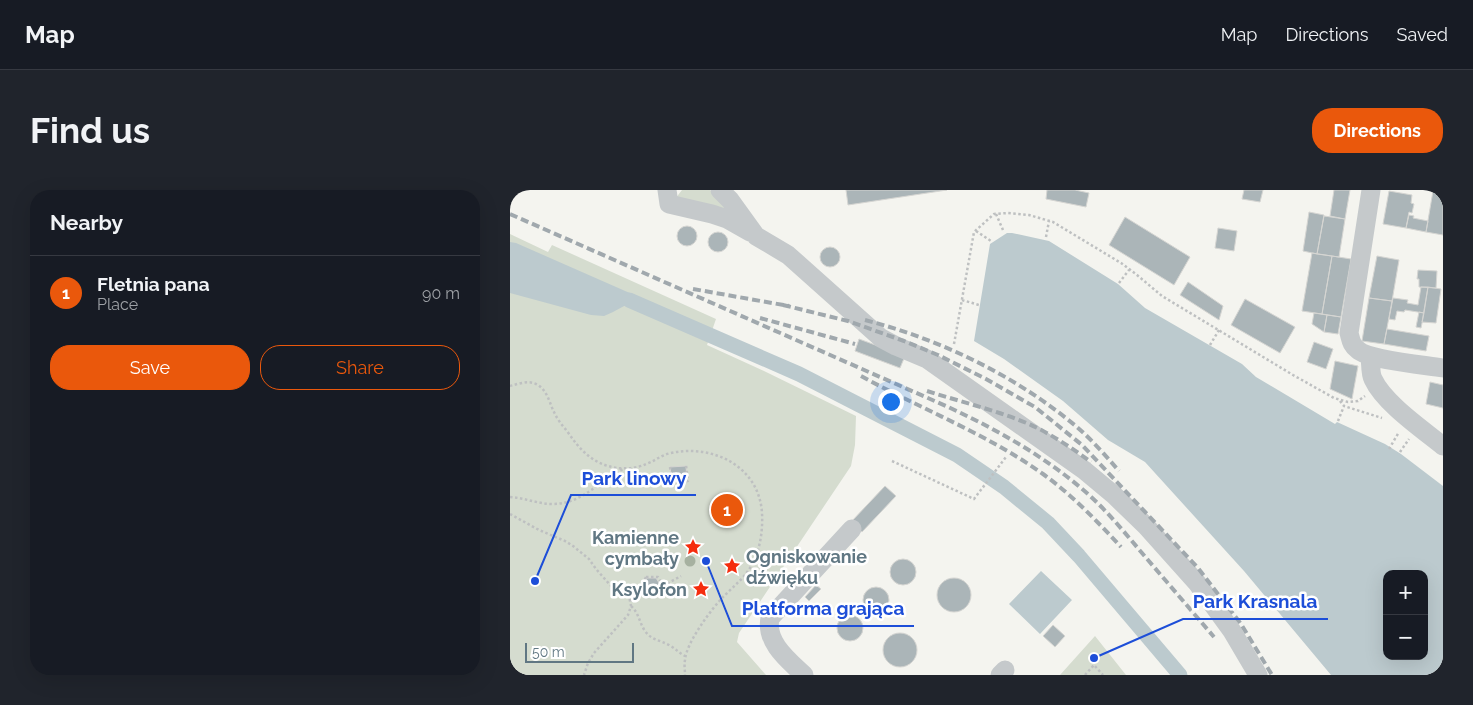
<!DOCTYPE html>
<html lang="en">
<head>
<meta charset="utf-8">
<style>
  :root { --surface:#171b24; --page:#20242c; --text:#f1f3f6; --muted:#9ea1a6; --line:#363941; --accent:#ea580c }
  body { margin:0; font-family:Raleway,sans-serif; background:var(--page); color:var(--text) }
  .controls { position:absolute; right:15px; bottom:15px; display:grid; overflow:hidden; border-radius:10px; box-shadow:0 5px 20px #0002 }
  .controls button { width:45px; height:45px; display:grid; place-items:center; padding:0; border:0; border-bottom:1px solid var(--line); background:var(--surface); color:var(--text); font:25px sans-serif }
  .scale { position:absolute; left:15px; bottom:12px; width:109px; box-sizing:border-box; padding-left:5px; border:2px solid #607783; border-top:0; font-size:14px; line-height:18px; white-space:nowrap; color:#607783; -webkit-text-stroke:4px #fff; paint-order:stroke }
  .you { position:absolute; left:380px; top:211px; width:18px; height:18px; margin:-12px; border:4px solid #fff; border-radius:50%; background:#1a73e8; box-shadow:0 0 0 8px #1a73e833 }
  .badge { display:grid; place-items:center; width:32px; height:32px; border-radius:50%; background:var(--accent); color:#fff; font-size:16px; font-weight:700 }
  .pin { position:absolute; translate:-50% -50%; border:2px solid #fff; box-shadow:0 1px 5px #0006 }
  .list { margin:0; padding:0; list-style:none }
  h2 { display:flex; justify-content:space-between; align-items:center; height:65px; margin:0; padding:0 20px; font-size:21px }
  h2 small { font-size:16px; font-weight:400; color:var(--muted) }
  .list li { display:grid; grid-template-columns:32px 1fr auto; gap:15px; align-items:center; box-sizing:border-box; height:75px; padding:0 20px; border-top:1px solid var(--line) }
  .list b { display:block; font-size:19px; white-space:nowrap }
  .list p { margin:0; font-size:16px; white-space:nowrap; color:var(--muted) }
  .list em { font-size:16px; font-style:normal; color:var(--muted) }
  .actions { display:flex; gap:10px; padding:15px 20px }
  .actions a { flex:1; padding:11px 0; border:1px solid var(--accent); border-radius:20px; text-align:center; font-size:18px; color:var(--accent) }
  .actions .main { background:var(--accent); color:#fff }
  .map { position:relative; flex:none; width:933px; height:485px; overflow:hidden; border-radius:20px }
  header { display:flex; align-items:center; gap:30px; box-sizing:border-box; height:70px; padding:0 25px; background:var(--surface); border-bottom:1px solid var(--line) }
  header strong { font-size:24px }
  nav { display:flex; gap:28px; margin-inline-start:auto; font-size:18px }
  .intro { display:flex; align-items:center; justify-content:space-between; box-sizing:border-box; height:120px; padding:0 30px }
  h1 { margin:0; font-size:35px }
  .button { padding:12px 22px; border-radius:20px; background:var(--accent); color:#fff; font-size:18px; font-weight:700 }
  main { display:flex; gap:30px; padding:0 30px }
  aside { flex:1; background:var(--surface); border-radius:20px; box-shadow:0 5px 20px #0002 }
  .map>svg:first-child { display:block }
</style>
</head>
<body>
<header>
<strong>Map</strong>
<nav><a>Map</a><a>Directions</a><a>Saved</a></nav>
</header>
<div class="intro"><h1>Find us</h1><a class="button">Directions</a></div>
<main>
<aside>
<h2>Nearby<small></small></h2>
<ul class="list">
<li><span class="badge">1</span><div><b>Fletnia pana</b><p>Place</p></div><em>90 m</em></li>
</ul>
<div class="actions"><a class="main">Save</a><a>Share</a></div>
</aside>
<div class="map">
<svg width="933" height="485" viewBox="0 0 933 485">
  <rect width="100%" height="100%" fill="#f4f4ef"/>
  <path fill="#d5dccf" d="M172,0H200L216,17L211,21L165,9Z
    M0,44L38,62L42,55L206,129L197,155L254,181L346,226L345,255L341,276L229,443L227,452L256,485H0Z
    M585,446L616,485H550Z"/>
  <path fill="#bccace" fill-rule="evenodd" d="M497,43H502L539,51L608,94L635,118L732,174L746,187L825,234L827,232L875,254L891,264L933,296V485H821L734,381L635,272L598,250L553,211L494,169L464,151L480,54ZM877,384H914V466H877Z
    M0,52L6,53L122,104L116,115L103,122L94,126L81,125L0,103Z
    M531,381L562,410L530,444L499,414Z"/>
  <g fill="none" stroke-linecap="round" stroke-linejoin="round">
    <path stroke="#bccace" stroke-width="15" d="M119,110L289,184L447,265L494,297L538,333L569,366L670,485"/>
  </g>
  <path fill="#abb5b8" stroke="#d5d5d2" d="M336,0H437L338,15Z
    M537,0H565L579,3L576,17L536,9Z
    M734,0H753L750,12L732,9Z
    M824,0H840L835,29L820,26Z
    M879,1L902,5L901,13L904,14L902,23L899,22L896,38L873,34Z
    M923,1L933,2V45L916,42Z
    M799,22L814,25L807,64L793,61Z
    M899,25L904,26L903,28L918,31L916,42L896,38Z
    M814,26L835,29L829,67L807,64Z
    M615,27L680,67L664,95L599,55Z
    M167 46a10 10 0 1 1 20 0a10 10 0 1 1-20 0Z
    M708,38L727,41L724,61L705,58Z
    M198 52a10 10 0 1 1 20 0a10 10 0 1 1-20 0Z
    M310 67a10 10 0 1 1 20 0a10 10 0 1 1-20 0Z
    M802,63L822,66L812,124L792,121Z
    M822,66L841,69L831,127L812,124Z
    M867,66L889,70L882,111L859,108Z
    M908,80L927,81L926,98L909,97V89H907Z
    M678,92L713,116L709,130L670,105Z
    M911,97H918L914,123L895,120L894,122L887,121L885,130L879,129L883,108L898,110L897,113L908,115Z
    M918,97L931,99L926,133L912,132Z
    M859,108L882,111L874,154L852,151Z
    M735,109L785,137L770,163L721,135Z
    M909,122L914,123L911,138L906,137Z
    M804,123L817,125L814,142L802,134Z
    M817,125L831,127L828,144L814,142Z
    M877,139L919,146L916,161L874,154Z
    M349,149L395,166L390,178L345,161Z
    M804,152L823,159L816,179L797,172Z
    M825,171L848,176L842,209L820,199Z
    M920,192L933,195V218L916,214Z
    M176,276L177,290L162,292L160,277Z
    M375,296L386,306L352,342L341,332Z
    M380 382a13 13 0 1 1 26 0a13 13 0 1 1-26 0Z
    M137,388H146L151,396L147,404H138L133,396Z
    M427 405a17 17 0 1 1 34 0a17 17 0 1 1-34 0Z
    M306,395L311,399L299,411L295,407Z
    M353 410a13 13 0 1 1 26 0a13 13 0 1 1-26 0Z
    M327 438a13 13 0 1 1 26 0a13 13 0 1 1-26 0Z
    M543,435L555,446L545,457L533,446Z
    M373 460a17 17 0 1 1 34 0a17 17 0 1 1-34 0Z"/>
  <g fill="none" stroke-linecap="round" stroke-linejoin="round">
    <path stroke="#bec0c1" stroke-width="2.5" stroke-dasharray="2.5 2.5" stroke-linecap="butt" d="M486,24L493,40
      M466,41L481,51
      M536,47L539,31
      M609,93L619,80
      M452,110L469,115
      M444,154L464,42L484,24L498,23L519,25L543,32L611,73L627,85L652,106L783,185L824,208L838,212L848,211L855,206
      M700,155L709,140
      M0,196C8,194 18,190 26,194C37,199 39,212 44,222C47,229 52,235 57,241C70,260 82,274 107,278C116,279 128,278 136,274C145,271 151,265 161,263C203,254 249,276 252,323C253,341 250,362 240,378C233,389 223,397 214,406C202,418 176,453 175,470C174,475 175,480 175,485
      M830,211L834,216L872,228
      M828,231L834,216
      M879,259L889,242
      M890,262L899,249
      M382,271L464,309L496,267
      M160,277L162,293L178,291L176,275
      M0,307C15,308 28,314 43,314C72,314 89,291 113,279
      M0,324L29,340L55,351L63,356L79,369L86,379L101,396L119,406L121,416L118,425L84,463L78,473L74,485
      M136,387H148L153,396L154,397L148,406H137L131,397Z
      M153,396L171,386
      M121,411L135,402
      M121,416C129,423 129,432 135,441C141,450 150,450 159,455C165,458 169,463 175,466
      M575,485L584,475L593,485"/>
    <path stroke="#c5c9cb" stroke-width="19" d="M157,0L159,14L202,24L217,29L240,42
      M210,0L220,10L246,46L278,65L371,148L386,156L417,169L574,280L604,305L636,336L687,393L722,441L748,485
      M861,0L839,143C841,150 841,155 848,160C859,170 915,175 933,178
      M860,166C861,173 860,183 863,189C874,213 912,239 933,256
      M294,485C278,470 255,452 260,428L342,339
      M490,485L495,480"/>
    <path stroke="#a0a8ad" stroke-width="4" stroke-dasharray="8 4" stroke-linecap="butt" d="M0,24L436,216C488,240 536,267 578,304C598,322 615,343 632,363C656,391 680,419 704,447
      M183,99L279,116
      M273,115L338,131L394,151L428,165L476,189L525,217L572,255L688,378L731,434L762,485
      M250,128L345,154
      M355,130C432,150 506,186 567,237C582,250 596,266 609,281
      M351,186C411,219 477,244 533,284C562,305 587,331 611,357
      M417,201C451,212 486,220 519,234C541,244 562,258 581,272"/>
  </g>
  <circle fill="#a6b1a0" cx="180" cy="371" r="5.5"/>
  <defs>
    <g id="sight-bare" transform="scale(1.35)"><path d="M0-6L1.8-2.2L6-1.7L2.9 1.2L3.7 5.4L0 3.3L-3.7 5.4L-2.9 1.2L-6-1.7L-1.8-2.2Z" fill="#f52d0e" stroke="#fff" stroke-width="2.5" paint-order="stroke"/></g>
  </defs>
  <g fill-rule="evenodd">
    <use href="#sight-bare" x="183" y="357"/>
    <use href="#sight-bare" x="222" y="376"/>
    <use href="#sight-bare" x="191" y="399"/>
  </g>
  <g text-anchor="middle" dominant-baseline="central" stroke-width="5" stroke-linejoin="round" paint-order="stroke">
    <g font-size="18" font-weight="bold" fill="#607783" stroke="#fff" text-anchor="end">
      <text x="169" y="347">Kamienne<tspan x="169" dy="21">cymbały</tspan></text>
      <text x="236" y="366" text-anchor="start">Ogniskowanie<tspan x="236" dy="21">dźwięku</tspan></text>
      <text x="177" y="399">Ksylofon</text>
    </g>
  </g>
  <path fill="none" stroke="#1d4ed8" stroke-width="2" d="M25 391L61 305H186M584 468L673 429H818M196 371L222 436H404"/>
  <g fill="#1d4ed8" stroke="#fff" stroke-width="2">
    <circle cx="25" cy="391" r="5"/>
    <circle cx="584" cy="468" r="5"/>
    <circle cx="196" cy="371" r="5"/>
  </g>
  <g font-size="19" text-anchor="middle" font-weight="bold" fill="#1d4ed8" stroke="#fff" stroke-width="5" stroke-linejoin="round" paint-order="stroke">
    <text x="124" y="295">Park linowy</text>
    <text x="745" y="418">Park Krasnala</text>
    <text x="313" y="425">Platforma grająca</text>
  </g>
</svg>
<div class="controls">
<button>+</button>
<button>−</button>
</div>
<div class="scale">50 m</div>
<div class="you"></div>
<div class="pin badge" style="left:217px;top:320px">1</div>
</div>
</main>
</body>
</html>
